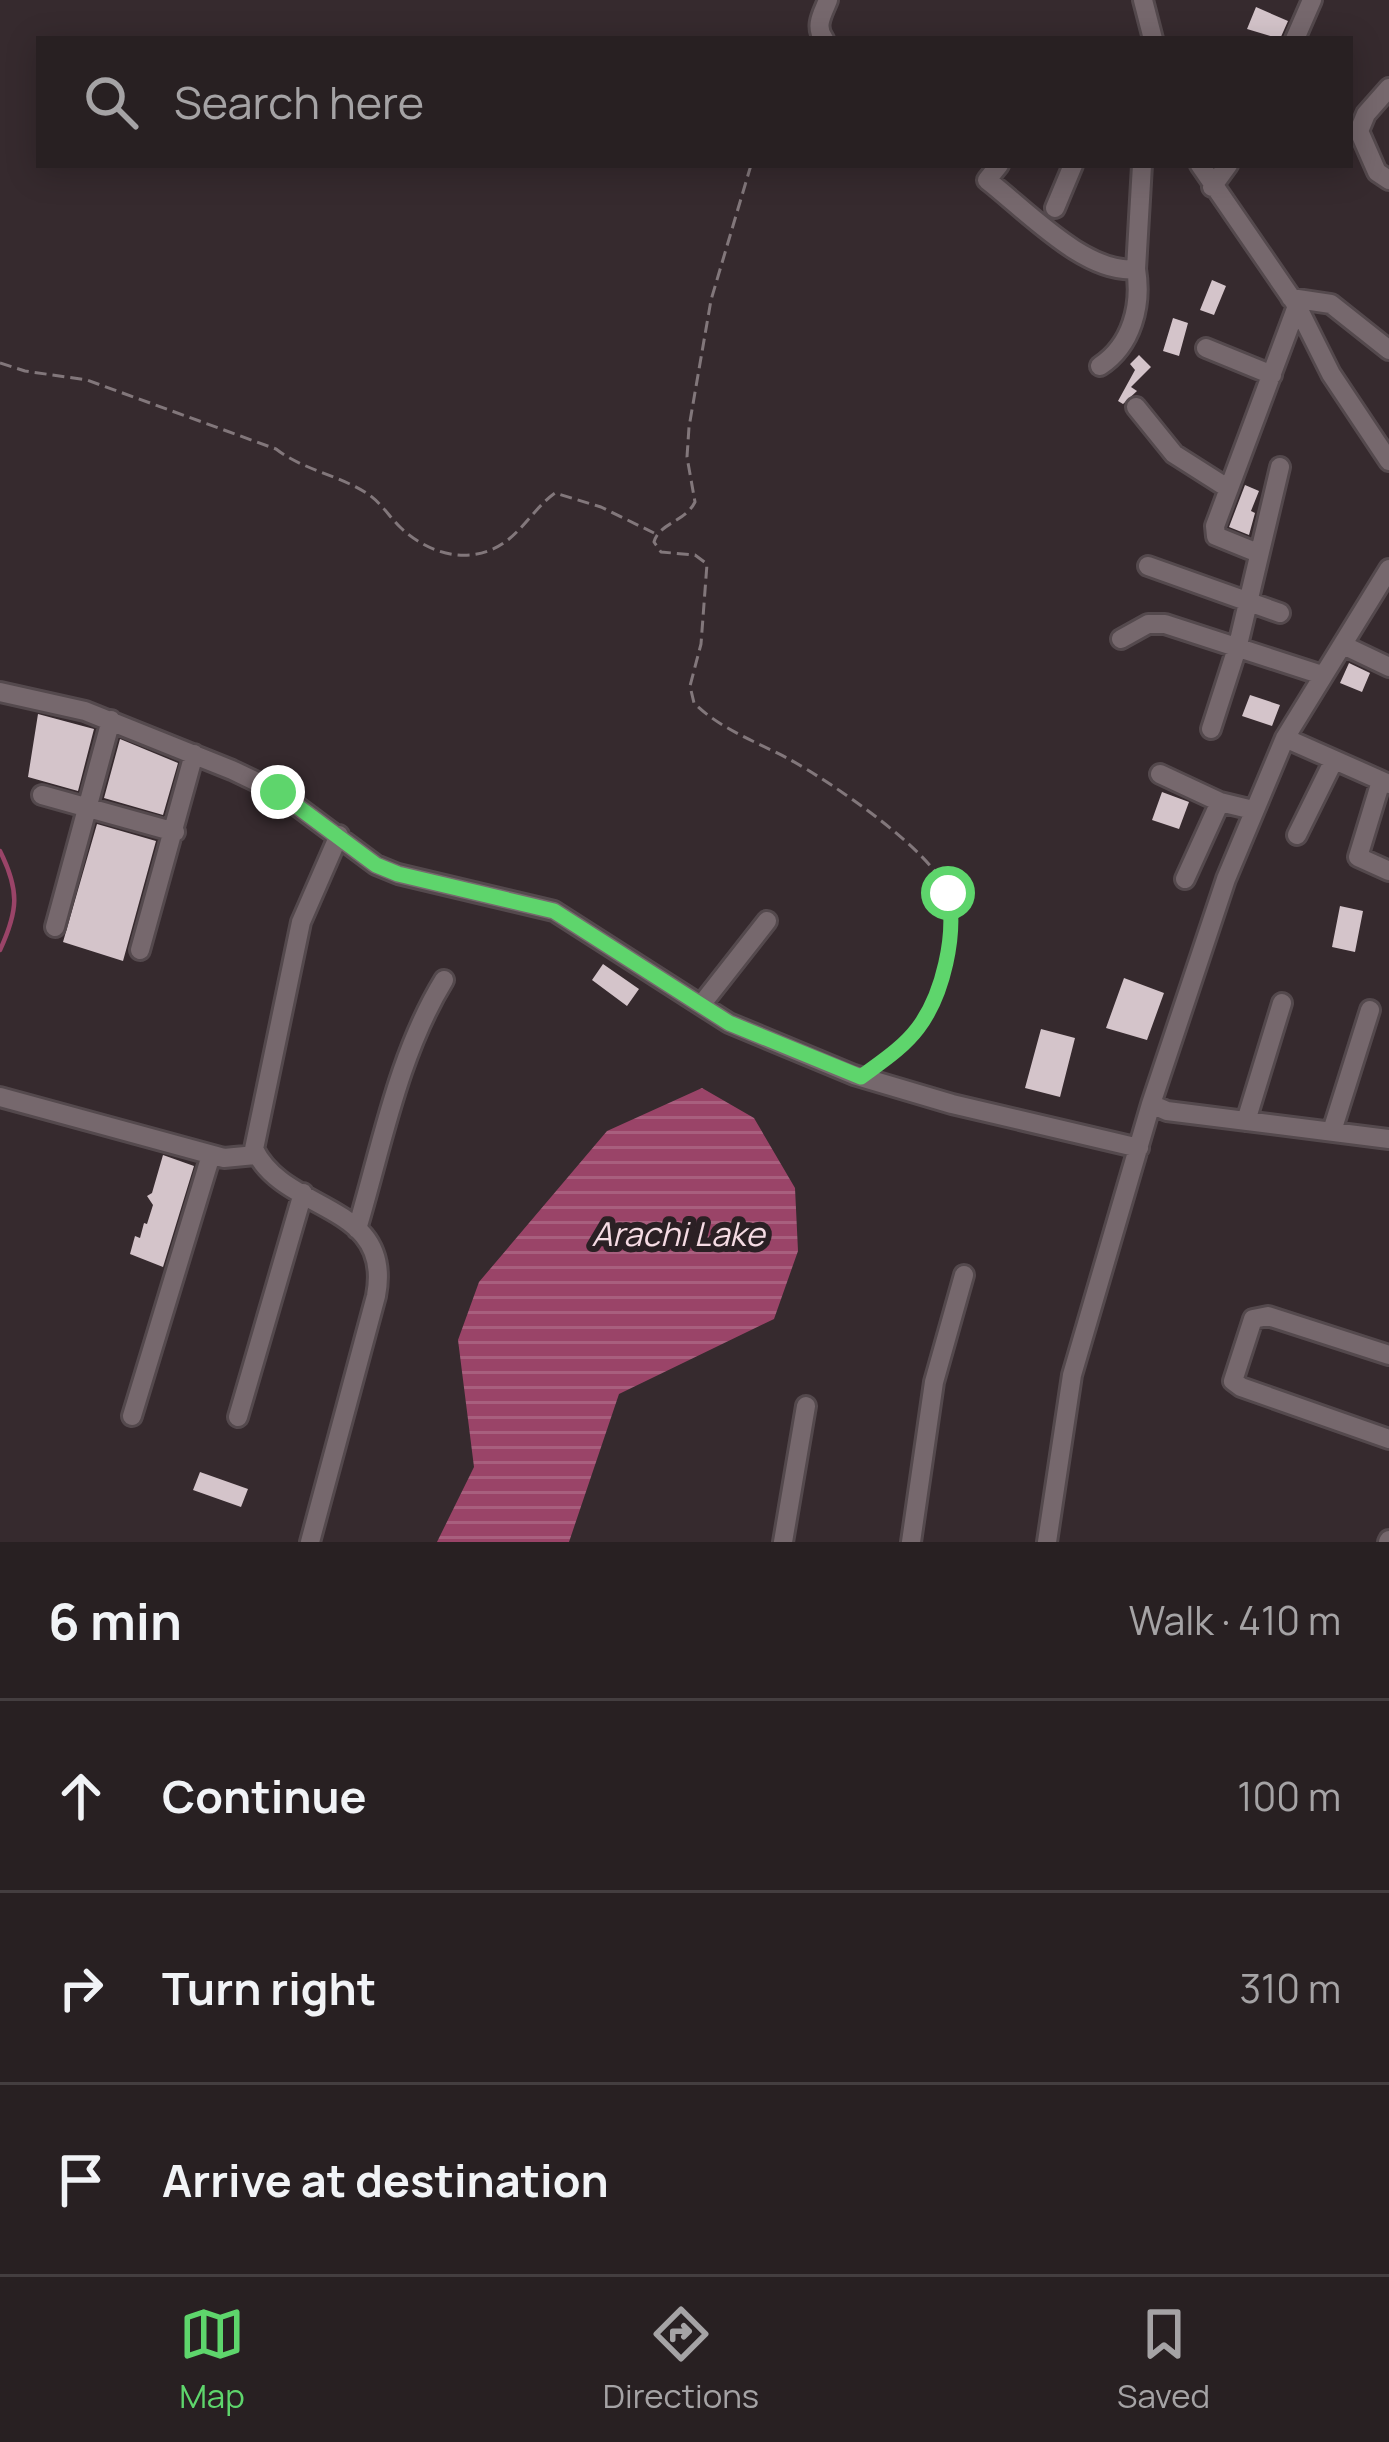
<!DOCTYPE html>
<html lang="en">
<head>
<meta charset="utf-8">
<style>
  :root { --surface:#282022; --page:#30282a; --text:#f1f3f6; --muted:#a5a3a5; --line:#443e40; --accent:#5ed56c }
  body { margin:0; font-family:Manrope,sans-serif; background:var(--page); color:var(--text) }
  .stop { position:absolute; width:36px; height:36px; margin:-27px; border:9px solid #5ed56c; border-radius:50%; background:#fff }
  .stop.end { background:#5ed56c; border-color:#fff; box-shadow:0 3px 12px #0008 }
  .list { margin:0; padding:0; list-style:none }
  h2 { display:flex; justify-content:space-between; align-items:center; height:156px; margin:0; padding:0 48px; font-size:51px }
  h2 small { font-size:39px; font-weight:400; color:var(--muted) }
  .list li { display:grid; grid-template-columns:78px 1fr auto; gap:36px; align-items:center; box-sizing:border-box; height:192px; padding:0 48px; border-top:3px solid var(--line) }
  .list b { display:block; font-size:45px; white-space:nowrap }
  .list em { font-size:39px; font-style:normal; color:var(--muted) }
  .icon { flex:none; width:66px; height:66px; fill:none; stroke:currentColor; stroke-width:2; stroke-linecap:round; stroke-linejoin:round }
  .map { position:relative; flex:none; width:1389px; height:1542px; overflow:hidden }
  .search { position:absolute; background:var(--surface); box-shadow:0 6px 30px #0003; left:36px; right:36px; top:36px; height:132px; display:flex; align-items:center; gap:30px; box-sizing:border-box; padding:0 42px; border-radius:0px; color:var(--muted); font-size:45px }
  .sheet { height:732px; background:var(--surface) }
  nav { display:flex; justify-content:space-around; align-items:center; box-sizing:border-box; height:168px; border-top:3px solid var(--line); background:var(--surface); font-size:33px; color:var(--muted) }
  nav a { display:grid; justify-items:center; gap:6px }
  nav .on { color:var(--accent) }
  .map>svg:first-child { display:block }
</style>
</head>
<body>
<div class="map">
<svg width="1389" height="1542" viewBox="0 0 1389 1542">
  <defs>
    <pattern id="water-rules" width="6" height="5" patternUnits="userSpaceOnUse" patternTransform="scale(3)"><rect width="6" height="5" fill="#9a4468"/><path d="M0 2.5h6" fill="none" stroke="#a85f7e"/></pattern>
  </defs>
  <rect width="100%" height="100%" fill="#362a2e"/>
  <path fill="url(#water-rules)" d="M702,1088L754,1118L795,1188L798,1251L774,1319L619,1394L569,1542H437L474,1467L458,1340L479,1282L607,1131Z"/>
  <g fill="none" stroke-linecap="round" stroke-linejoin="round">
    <path stroke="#9a4468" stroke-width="4.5" d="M0,851C20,891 18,911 0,950"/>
  </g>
  <path fill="#d4c4ca" d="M1256,7L1288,21L1280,39L1247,29Z
    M1212,280L1226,286L1214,315L1200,310Z
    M1173,318L1188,323L1179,356L1163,351Z
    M1139,355L1151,367L1131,387L1137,391L1123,404L1118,401L1135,370L1130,364Z
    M1245,485L1259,491L1251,511L1255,513L1249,535L1229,527Z
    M1349,663L1370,673L1362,692L1340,683Z
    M1250,695L1280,705L1272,726L1242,716Z
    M38,714L94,729L78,791L28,777Z
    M120,739L178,763L163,815L104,798Z
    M1162,792L1189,802L1179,829L1152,820Z
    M97,824L156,841L123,961L63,942Z
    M1340,906L1363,911L1355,952L1332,947Z
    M603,964L639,989L627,1006L592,980Z
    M1124,978L1164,993L1147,1040L1106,1028Z
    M1041,1029L1075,1038L1060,1097L1025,1088Z
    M163,1155L194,1166L163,1267L130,1254L135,1236L140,1238L144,1223L147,1224L153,1205L147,1196L152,1193Z
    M200,1472L248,1489L241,1507L193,1490Z"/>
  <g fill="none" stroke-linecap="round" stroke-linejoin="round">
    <g stroke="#54494d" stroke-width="24">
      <path id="minor" d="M1143,0L1153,39
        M824,39C814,26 823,13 828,0
        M1295,39L1312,0
        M1389,88L1366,114L1359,131L1377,172L1389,180
        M999,165L987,180C1026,210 1086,275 1136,269L1142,165
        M1200,165L1297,306L1331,374L1389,461
        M1212,187L1228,165
        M1055,208L1073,165
        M1291,298L1331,304L1389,350
        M1206,348L1272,375
        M1100,366C1132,345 1142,305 1136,269
        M1136,407L1174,454L1229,489
        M1258,553L1216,536L1215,526L1297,306
        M1148,566L1280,613
        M1389,569L1285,738L1226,879L1151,1104L1167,1111L1389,1139
        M1121,639L1148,624H1165L1322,675
        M1343,645L1389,667
        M0,692L85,711L232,770L278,792L376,865L398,874L554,911L729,1023L854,1075L952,1104L1139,1148
        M1211,729L1238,645L1280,467
        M1285,738L1389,784
        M1160,774L1220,802L1253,810
        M1381,781L1358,857L1389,871
        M42,795L175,832
        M1297,835L1334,760
        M1185,879L1220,802
        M55,927L111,720
        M140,950L194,754
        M701,1005L767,921
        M0,1097L224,1158L256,1155
        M1246,1121L1282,1003
        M1332,1131L1370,1010
        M357,1229C382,1145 398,1055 444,980
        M1389,1355L1268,1316L1253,1319L1233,1381L1241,1387L1389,1439
        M132,1416L211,1155
        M238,1417L303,1193
        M310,1542L376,1296C394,1202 285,1214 254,1149L301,922L339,835
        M783,1542L806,1406
        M911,1542L934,1382L964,1275
        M1047,1542L1072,1375L1151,1104
        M1388,1542L1389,1540"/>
    </g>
    <path stroke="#82777b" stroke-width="3" stroke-dasharray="12 6" stroke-linecap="butt" d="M751,165L711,300L689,427L687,457L695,502C685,522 659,523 654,542L661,552L695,555L707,564L701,644L690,686L694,703C720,729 757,742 789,759C832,783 931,849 949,894C956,914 948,937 945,958C937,1004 916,1036 879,1064
      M0,363L25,371L87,380L276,449C303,470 339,475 368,494C381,503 389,516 400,527C430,556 475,567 509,539C526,525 538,505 555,493L601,507L654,533"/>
    <use href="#minor" stroke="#76686d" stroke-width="18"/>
  </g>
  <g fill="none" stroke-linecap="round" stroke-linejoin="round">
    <path stroke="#5ed56c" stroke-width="15" d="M278,792L376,865L398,874L554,911L729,1023L861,1077C881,1062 903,1048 918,1028C943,995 957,934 948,893"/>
  </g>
  <g text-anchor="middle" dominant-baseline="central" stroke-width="12" stroke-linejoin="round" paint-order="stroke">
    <g font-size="33" font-style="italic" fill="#f5dbe3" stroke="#2b2024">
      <text x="678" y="1233">Arachi Lake</text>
    </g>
  </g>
</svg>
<div class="stop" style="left:948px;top:893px"></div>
<div class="stop end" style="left:278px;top:792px"></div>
<div class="search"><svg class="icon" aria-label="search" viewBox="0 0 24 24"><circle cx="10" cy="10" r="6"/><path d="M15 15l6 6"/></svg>Search here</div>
</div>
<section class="sheet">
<h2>6 min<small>Walk · 410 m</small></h2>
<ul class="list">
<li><svg class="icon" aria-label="ahead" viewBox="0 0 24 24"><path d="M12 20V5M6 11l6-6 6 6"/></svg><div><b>Continue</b></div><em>100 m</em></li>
<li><svg class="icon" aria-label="right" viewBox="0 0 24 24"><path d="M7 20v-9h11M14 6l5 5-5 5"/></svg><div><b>Turn right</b></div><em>310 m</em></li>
<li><svg class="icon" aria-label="arrive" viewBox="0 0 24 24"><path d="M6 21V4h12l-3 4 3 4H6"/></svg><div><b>Arrive at destination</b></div></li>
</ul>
</section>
<nav>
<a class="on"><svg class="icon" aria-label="map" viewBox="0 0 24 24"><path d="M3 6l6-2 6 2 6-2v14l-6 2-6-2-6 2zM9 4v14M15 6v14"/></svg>Map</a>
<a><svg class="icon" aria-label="directions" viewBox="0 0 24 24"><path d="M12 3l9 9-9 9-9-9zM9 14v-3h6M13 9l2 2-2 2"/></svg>Directions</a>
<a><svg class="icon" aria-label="saved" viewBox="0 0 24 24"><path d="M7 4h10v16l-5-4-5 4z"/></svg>Saved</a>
</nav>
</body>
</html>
